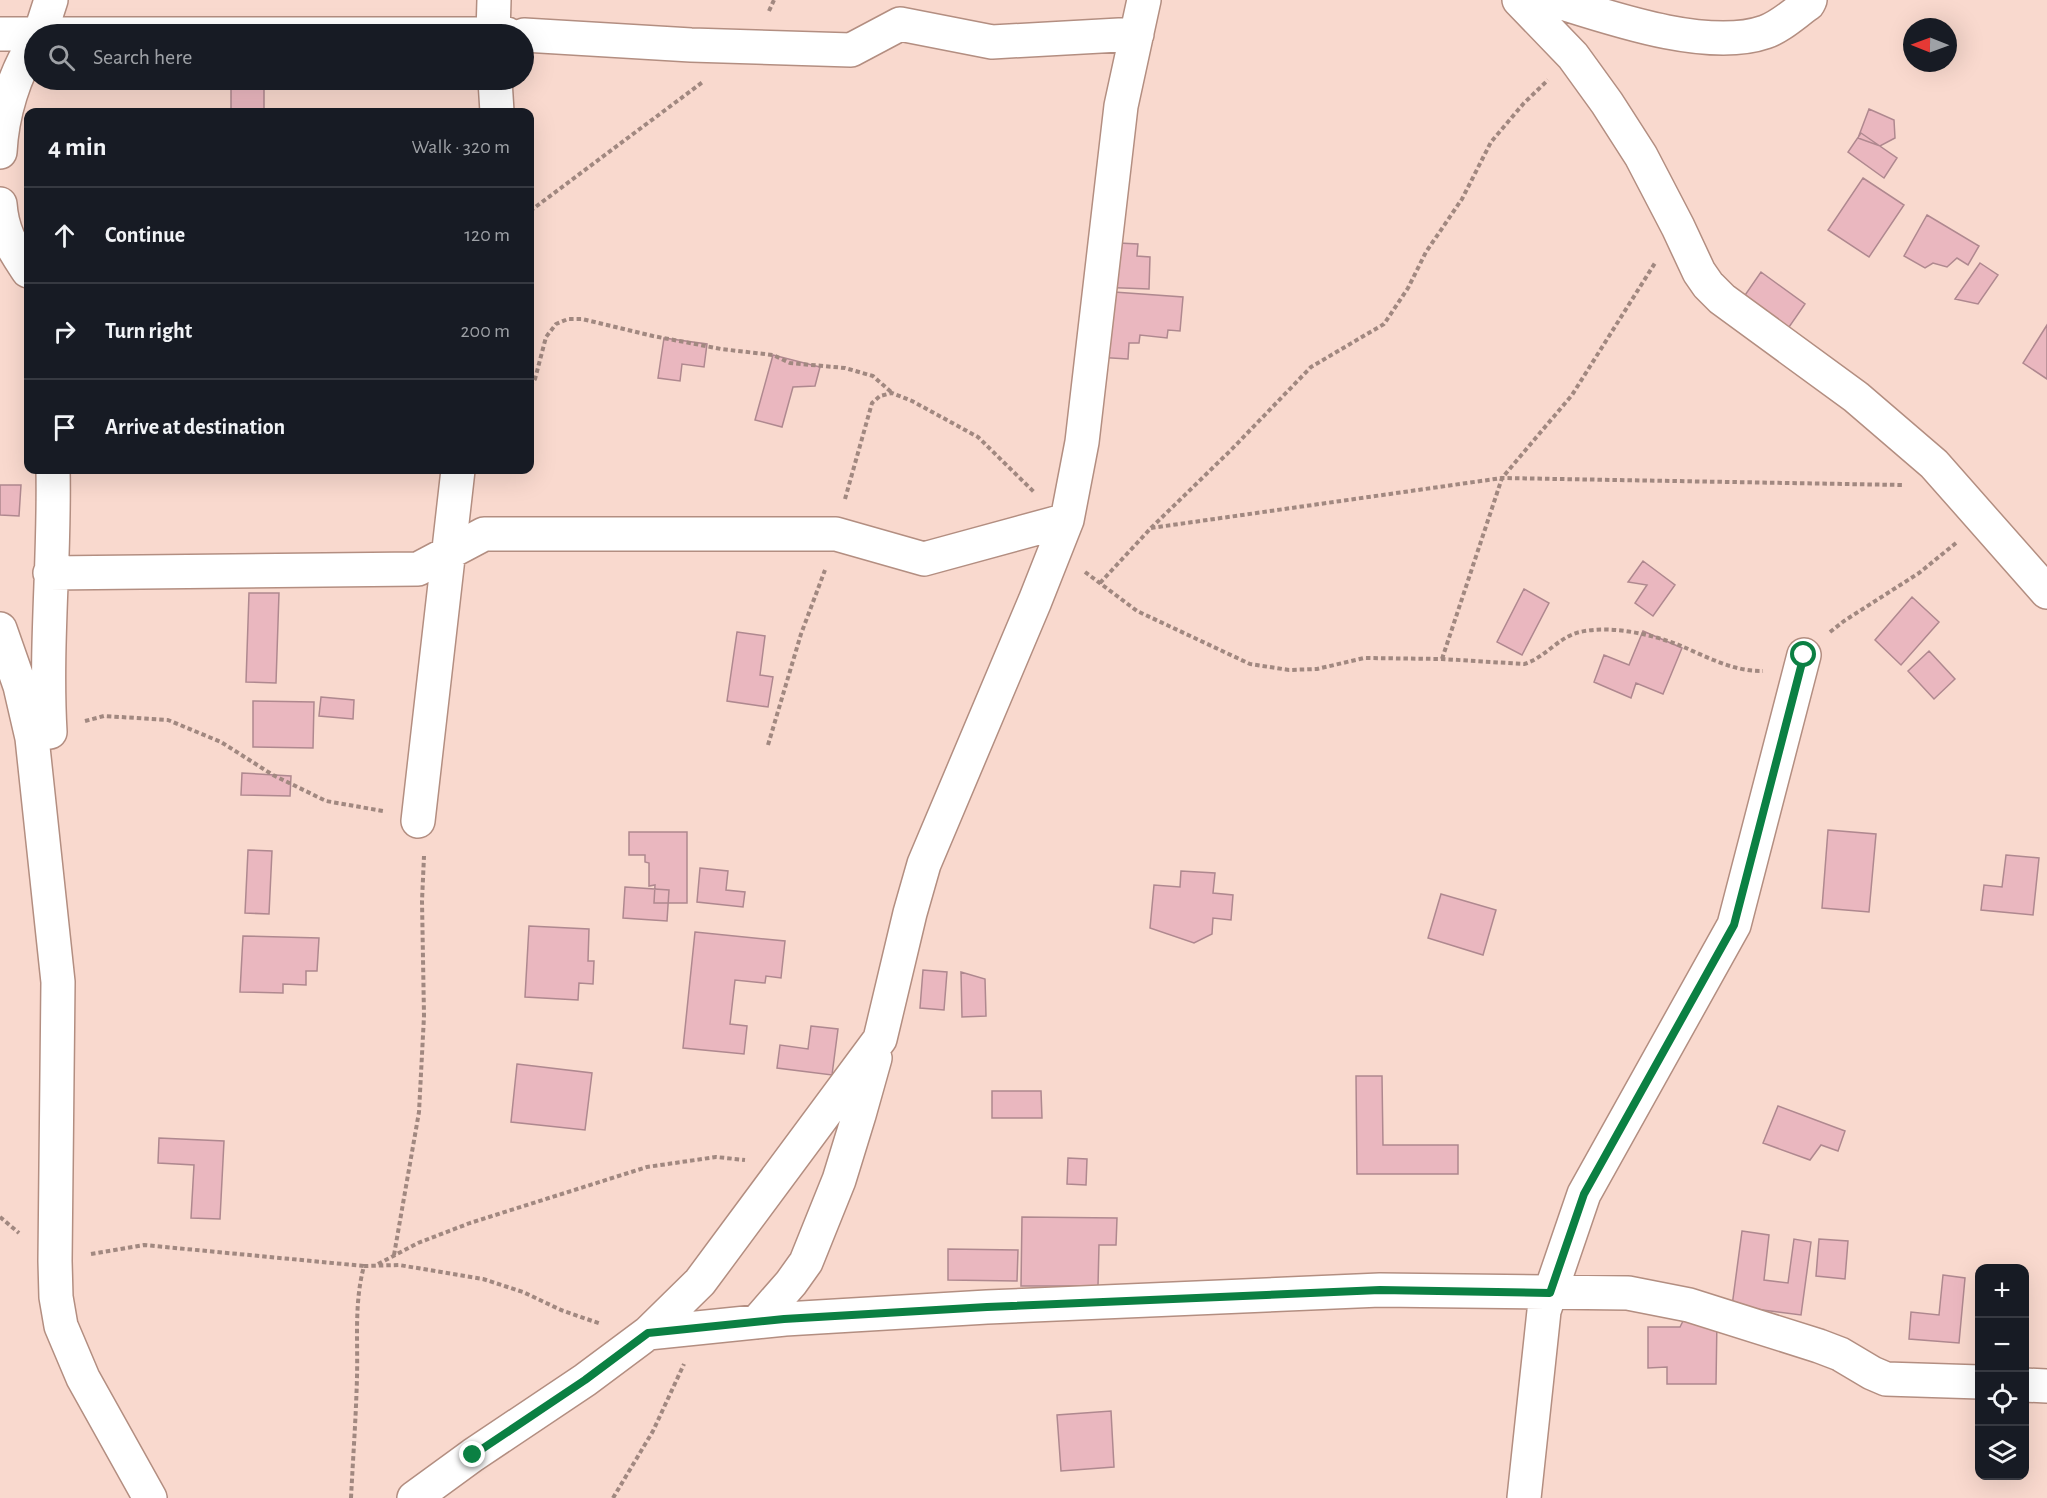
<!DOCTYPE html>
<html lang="en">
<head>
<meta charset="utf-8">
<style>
  :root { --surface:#171b24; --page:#20242c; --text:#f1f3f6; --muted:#9ea1a6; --line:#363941 }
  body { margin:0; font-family:"Alegreya Sans",sans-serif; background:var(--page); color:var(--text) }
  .controls { position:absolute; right:18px; bottom:18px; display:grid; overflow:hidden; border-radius:12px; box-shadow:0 6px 24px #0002 }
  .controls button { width:54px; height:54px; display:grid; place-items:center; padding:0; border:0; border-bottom:2px solid var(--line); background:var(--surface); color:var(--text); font:30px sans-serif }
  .compass { position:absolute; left:1903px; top:18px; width:54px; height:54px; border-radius:50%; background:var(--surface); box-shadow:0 6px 24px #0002; rotate:271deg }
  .stop { position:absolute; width:18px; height:18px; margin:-14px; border:4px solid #0b8043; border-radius:50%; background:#fff }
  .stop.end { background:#0b8043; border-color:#fff; box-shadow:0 2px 6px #0008 }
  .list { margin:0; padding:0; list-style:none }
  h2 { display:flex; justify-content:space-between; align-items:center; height:78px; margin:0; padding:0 24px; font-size:26px }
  h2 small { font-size:20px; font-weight:400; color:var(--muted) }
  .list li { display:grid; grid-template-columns:39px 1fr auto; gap:18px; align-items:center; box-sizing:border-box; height:96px; padding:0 24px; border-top:2px solid var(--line) }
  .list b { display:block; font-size:22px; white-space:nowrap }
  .list em { font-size:20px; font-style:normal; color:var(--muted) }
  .icon { flex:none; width:33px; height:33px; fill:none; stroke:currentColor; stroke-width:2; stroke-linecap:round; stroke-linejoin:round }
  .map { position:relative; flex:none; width:2047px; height:1498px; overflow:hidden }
  .search { position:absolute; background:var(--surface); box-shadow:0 6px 24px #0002; left:24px; top:24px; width:510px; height:66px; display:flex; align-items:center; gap:15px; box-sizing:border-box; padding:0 21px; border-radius:33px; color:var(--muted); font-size:22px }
  .panel { position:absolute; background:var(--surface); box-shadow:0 6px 24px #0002; left:24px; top:108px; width:510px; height:366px; border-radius:12px }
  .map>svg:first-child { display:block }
</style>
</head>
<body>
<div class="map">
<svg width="2047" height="1498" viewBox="0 0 2047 1498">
  <rect width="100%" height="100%" fill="#f9d9ce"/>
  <path fill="#eab7bf" stroke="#af888f" stroke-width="1.5" d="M231,80H264V112H231Z
    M1869,109L1894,120L1895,138L1880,146L1858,138Z
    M1861,133L1897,158L1884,178L1848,152Z
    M1863,178L1904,205L1869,257L1828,230Z
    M1927,215L1979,246L1968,265L1957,258L1947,267L1933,263L1925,268L1904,256Z
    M1099,242L1138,244L1137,256L1150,257L1149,289L1097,287Z
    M1980,263L1998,275L1978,304L1955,299Z
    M1761,272L1805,304L1787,330L1743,298Z
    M1100,291L1183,297L1180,331L1168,330L1167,338L1140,335L1139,343H1129L1128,359L1095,357Z
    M2047,325V379L2023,363Z
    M664,338L707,344L704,367L682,364L680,381L658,378Z
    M773,355L820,367L815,386L793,387L782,427L755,420Z
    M0,485H21L19,516L0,515Z
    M1643,561L1675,585L1653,616L1635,603L1647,585L1628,582Z
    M1524,589L1549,603L1522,655L1497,642Z
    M249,593H279L276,683L246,682Z
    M1912,597L1939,622L1901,665L1875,640Z
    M1643,631L1682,648L1663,694L1636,683L1631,698L1594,682L1604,655L1629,665Z
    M737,632L765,636L760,675L773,677L768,707L727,701Z
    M1929,651L1955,679L1934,699L1908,671Z
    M321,697L354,700L353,719L319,716Z
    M253,701L314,702L313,748L253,747Z
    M242,773L291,776L290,796L241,795Z
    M1828,830L1876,834L1869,912L1822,908Z
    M629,832H687V903H654L655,885L649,886V863L645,862V855H629Z
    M248,850L272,851L269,914L245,913Z
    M2006,855L2039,858L2033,915L1981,910L1984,885L2002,887Z
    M700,868L728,871L726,890L745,892L743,907L697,902Z
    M1181,871L1215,873L1213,893L1233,895L1231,920L1213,918L1212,934L1194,943L1150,928L1154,885L1180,887Z
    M625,887L669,890L667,921L623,918Z
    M1441,894L1496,910L1483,955L1428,938Z
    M529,926L589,929L588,961H594L593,984L579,983L578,1000L525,997Z
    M695,932L785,941L781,978L766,976L765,983L735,980L730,1024L747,1026L744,1054L683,1048Z
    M243,936L319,938L317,971H306V985L283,984V993L240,992Z
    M923,970L947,972L944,1010L920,1008Z
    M961,972L985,979L986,1016L962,1017Z
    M811,1026L838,1029L832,1075L777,1068L780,1045L808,1049Z
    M517,1064L592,1073L585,1130L511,1122Z
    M1356,1076H1382L1383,1145H1458V1174H1357Z
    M992,1091H1041L1042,1118H992Z
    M1778,1106L1845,1131L1838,1151L1821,1145L1810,1160L1763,1143Z
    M159,1138L224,1141L220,1219L191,1218L194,1165L158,1163Z
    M1068,1158L1087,1159L1086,1185L1067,1184Z
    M1022,1217L1117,1218L1116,1245H1099L1098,1286H1021Z
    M1742,1231L1769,1235L1764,1280L1788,1283L1794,1239L1811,1242L1801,1315L1732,1306Z
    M1819,1239L1848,1241L1845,1279L1816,1276Z
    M948,1249L1018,1250L1017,1281L948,1280Z
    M1943,1275L1965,1278L1959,1343L1909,1339L1911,1312L1939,1315Z
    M1684,1319H1717L1716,1384H1667V1367L1648,1368V1327H1680Z
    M1111,1411L1114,1467L1061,1471L1057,1415Z"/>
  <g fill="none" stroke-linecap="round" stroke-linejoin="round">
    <g stroke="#b38e81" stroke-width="36">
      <path id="minor" d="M1519,0L1573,56L1607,103L1641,156L1678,227L1699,272L1708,285L1722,299L1856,397L1934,464L2047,592
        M1553,0C1610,18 1708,52 1765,32C1780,27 1795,13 1808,4L1810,0
        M0,34H507
        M40,34L51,0
        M493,34L494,0
        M524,35L691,45L851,50L900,24L992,42L1137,34
        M495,80L497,112
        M0,152C2,114 14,75 34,43
        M0,204C2,233 13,248 28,271
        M50,573L418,569L484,534H836L924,559L1067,520
        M0,629L20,686L32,738L58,982L55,1261L56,1297L61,1326L83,1378L150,1498
        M50,732C45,645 55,557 53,470
        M418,821L458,470
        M757,1322L791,1283L806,1262L839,1180L859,1115L875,1058
        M648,1333L785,1319L987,1307L1380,1290L1628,1293L1689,1305L1819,1346L1840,1354L1872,1373L1886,1379L1980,1382
        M2024,1385L2047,1386
        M414,1498L473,1455L585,1380L648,1333L700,1282L880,1039L910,913L924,864L1035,601L1067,520L1082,442L1121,106L1144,0
        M1524,1498L1544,1311L1584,1194L1734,925L1804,655"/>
    </g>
    <path stroke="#a18880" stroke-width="4" stroke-dasharray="4.5 3" stroke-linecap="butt" d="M769,11L774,0
      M530,211L704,81
      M530,386L535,379L546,337L556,324L568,319H582L653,336L721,349L773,355L790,363L845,368L873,376L891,392
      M845,499L872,403L880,396L892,393L912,401L978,437L1034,492
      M1151,528L1502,478L1902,485
      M1085,572L1137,611L1250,664L1289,670L1317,669L1364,658L1442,659L1524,664C1545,658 1558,637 1580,632C1610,625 1651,634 1679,645C1705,656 1734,672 1763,671
      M1100,583L1151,528L1231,450L1311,367L1384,324L1408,288L1426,252L1462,199L1491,142L1524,103L1548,80
      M1830,632L1844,621L1919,573L1956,543
      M1442,659L1502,478L1572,395L1655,263
      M85,721L104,716L168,720L221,742L273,775L326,801L383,811
      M768,745L801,634L825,570
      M0,1217L19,1233
      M91,1254L144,1245L364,1266
      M394,1255L419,1112L424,1016L422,901L424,856
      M378,1264L418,1243L470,1223L647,1167L716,1157L745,1160
      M351,1498C353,1458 356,1417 357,1377C358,1340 354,1303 364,1266L399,1265L483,1279L523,1292L561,1310L601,1324
      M613,1498L653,1431L684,1364"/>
    <use href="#minor" stroke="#fff" stroke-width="33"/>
  </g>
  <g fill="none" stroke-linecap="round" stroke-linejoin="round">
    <path stroke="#0b8043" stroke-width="8" d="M473,1455L585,1380L648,1333L784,1319L987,1307L1380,1290L1550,1293L1584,1194L1734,925L1804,655"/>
  </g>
</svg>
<div class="controls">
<button>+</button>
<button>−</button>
<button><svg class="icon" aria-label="locate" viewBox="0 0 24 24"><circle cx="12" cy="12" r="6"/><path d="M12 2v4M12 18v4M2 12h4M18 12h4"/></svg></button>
<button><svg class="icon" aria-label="layers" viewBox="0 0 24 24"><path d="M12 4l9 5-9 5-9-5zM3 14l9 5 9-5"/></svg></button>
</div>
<svg class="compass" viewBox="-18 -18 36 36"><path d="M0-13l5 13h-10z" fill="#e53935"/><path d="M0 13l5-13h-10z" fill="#9ea1a6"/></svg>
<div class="stop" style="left:1804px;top:655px"></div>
<div class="stop end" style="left:473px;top:1455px"></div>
<div class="search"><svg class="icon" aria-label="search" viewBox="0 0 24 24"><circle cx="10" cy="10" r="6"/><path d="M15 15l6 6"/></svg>Search here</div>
<section class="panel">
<h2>4 min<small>Walk · 320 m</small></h2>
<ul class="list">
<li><svg class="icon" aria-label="ahead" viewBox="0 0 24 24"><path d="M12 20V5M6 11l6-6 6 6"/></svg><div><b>Continue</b></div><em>120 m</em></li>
<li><svg class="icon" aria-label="right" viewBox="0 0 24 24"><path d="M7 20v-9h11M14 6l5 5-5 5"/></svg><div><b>Turn right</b></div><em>200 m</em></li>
<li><svg class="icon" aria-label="arrive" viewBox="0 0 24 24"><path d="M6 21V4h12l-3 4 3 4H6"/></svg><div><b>Arrive at destination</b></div></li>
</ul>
</section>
</div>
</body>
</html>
